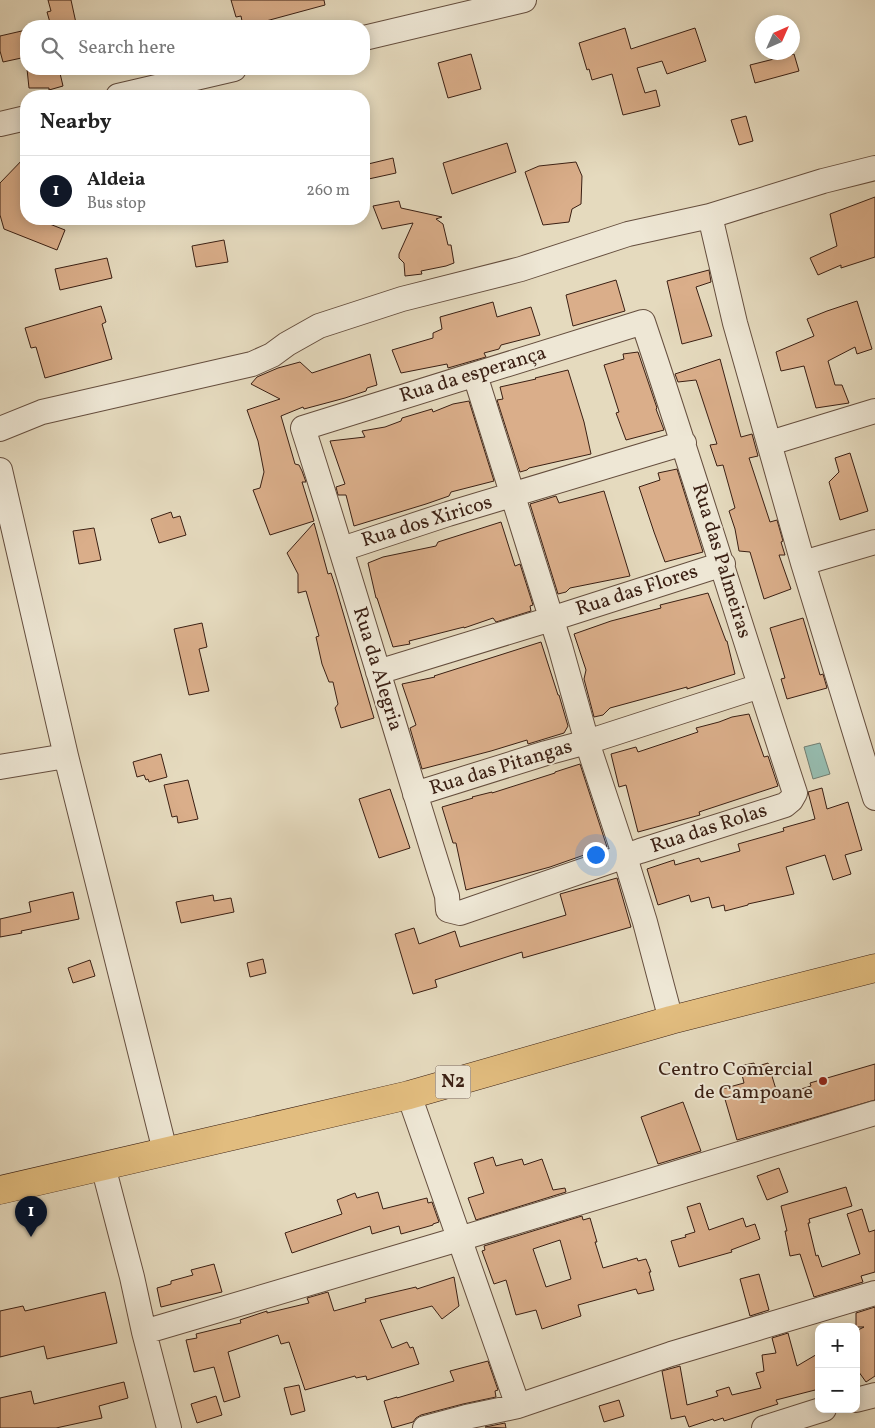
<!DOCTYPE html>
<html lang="en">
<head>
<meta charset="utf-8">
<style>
  :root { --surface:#fff; --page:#f6f6f6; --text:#222; --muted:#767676; --line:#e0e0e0; --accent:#111827 }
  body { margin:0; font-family:Vollkorn,serif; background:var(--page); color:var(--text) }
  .controls { position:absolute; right:15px; bottom:15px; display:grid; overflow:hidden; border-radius:10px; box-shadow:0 2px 12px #0003 }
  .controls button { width:45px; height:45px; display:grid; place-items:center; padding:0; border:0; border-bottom:1px solid var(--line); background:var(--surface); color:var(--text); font:25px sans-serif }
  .compass { position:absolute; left:755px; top:15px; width:45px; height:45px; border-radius:50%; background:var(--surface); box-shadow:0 2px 12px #0003; rotate:45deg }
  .you { position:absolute; left:595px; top:854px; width:18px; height:18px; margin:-12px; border:4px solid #fff; border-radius:50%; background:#1a73e8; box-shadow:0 0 0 8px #1a73e833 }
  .badge { display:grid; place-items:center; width:32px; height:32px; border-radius:50%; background:var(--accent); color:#fff; font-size:16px; font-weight:700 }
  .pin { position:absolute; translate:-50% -41px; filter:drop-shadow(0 1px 2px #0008) }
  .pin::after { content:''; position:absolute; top:26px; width:18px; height:15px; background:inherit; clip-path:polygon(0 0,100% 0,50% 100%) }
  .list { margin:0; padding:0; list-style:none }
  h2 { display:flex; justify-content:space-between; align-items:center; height:65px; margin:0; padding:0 20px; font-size:21px }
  h2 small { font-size:16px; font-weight:400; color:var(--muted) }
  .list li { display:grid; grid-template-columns:32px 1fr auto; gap:15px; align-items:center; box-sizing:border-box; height:70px; padding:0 20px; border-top:1px solid var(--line) }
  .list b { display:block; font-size:19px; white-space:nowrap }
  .list p { margin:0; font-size:16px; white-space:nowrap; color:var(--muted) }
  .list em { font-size:16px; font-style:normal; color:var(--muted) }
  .icon { flex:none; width:28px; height:28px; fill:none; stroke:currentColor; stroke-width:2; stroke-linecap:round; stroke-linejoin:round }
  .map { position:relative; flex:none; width:875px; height:1428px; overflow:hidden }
  .search { position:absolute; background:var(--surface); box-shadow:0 2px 12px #0003; left:20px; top:20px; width:350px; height:55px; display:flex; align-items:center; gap:12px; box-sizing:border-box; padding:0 18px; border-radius:20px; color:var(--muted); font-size:19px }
  .panel { position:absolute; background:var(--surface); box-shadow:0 2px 12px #0003; left:20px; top:90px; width:350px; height:135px; border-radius:20px }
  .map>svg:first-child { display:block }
</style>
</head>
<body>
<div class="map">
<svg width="875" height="1428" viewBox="0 0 875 1428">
  <rect width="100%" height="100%" fill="#e5dabe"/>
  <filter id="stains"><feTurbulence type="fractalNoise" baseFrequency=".004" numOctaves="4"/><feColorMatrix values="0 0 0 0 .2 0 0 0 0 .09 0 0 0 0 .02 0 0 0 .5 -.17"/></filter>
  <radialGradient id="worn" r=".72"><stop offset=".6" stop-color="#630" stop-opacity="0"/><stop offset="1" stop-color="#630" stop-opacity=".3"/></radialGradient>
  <path fill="#96bbae" stroke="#717d70" d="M820,743L830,774L813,779L804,747Z"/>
  <path fill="#daae8a" stroke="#3a1f13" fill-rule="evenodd" d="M48,0H71L76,23L59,26H51L47,12L51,11Z
    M231,0H324L325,5L266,21V22L251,26H243L241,16L236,17Z
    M625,28L631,49L695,28L706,61L667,74L662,61L637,68L645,93L656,90L660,106L623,115L612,74L592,80L589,69L587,70L579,43Z
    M26,30V57L3,62L0,51V36Z
    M471,54L481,89L448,98L438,63Z
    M794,54L799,71L755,83L750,65Z
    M27,69H59L63,86L49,90V88H29Z
    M746,116L753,141L739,145L731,120Z
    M507,143L516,172L452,194L443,163Z
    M26,156V219H42V221L65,230L57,250L4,229L0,215V183Z
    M393,158L396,173L364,180V165Z
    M576,162L582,176L581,204L572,209L569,222L543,225L525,172L539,166Z
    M875,197V257L841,268V265L818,275L810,258L837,246L830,214Z
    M399,201L401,208L442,217L436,219L443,224L448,245H451L454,263L446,266L421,271L422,274L405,276L404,263L399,258V254L413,223L382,229L373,206Z
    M224,240L228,262L196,267L192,246Z
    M107,258L112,278L60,290L55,269Z
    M709,270L711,282L696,287L712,336L682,344L667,281Z
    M616,280L625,311L573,326L566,295Z
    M857,301L872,349L857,354L855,347L828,361L835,385H842L849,403L816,408L804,366L781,371L776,352L814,336L807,319L827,311Z
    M493,302L497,317L531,307L540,335L501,345L499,349L484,353L486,357L448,368L447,364L401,373L392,350L433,338V333L442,329L440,317Z
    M101,306L106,322L102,324L112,359L45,378L36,347L31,348L25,328Z
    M638,352L657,408L656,409L664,430L626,440L616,413L619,412L604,365L624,359L623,354Z
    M370,354L377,385L367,388L366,391L345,398L304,409L303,407L281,416L295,464L299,465L302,471L306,482H302L314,521L270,535L253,490L260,488L264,472L258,441L247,410L280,399L251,384L257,377L278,368L300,362L312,373Z
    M720,359L741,437L752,434L758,456L749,458L770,522L777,520L783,541L781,542L785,555H779L791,589L764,599L750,552L739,551L735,529L729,511L735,508L723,465L717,466L710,445L717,444L696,380L678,382L675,374Z
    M568,370L584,422L591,454L529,468L527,470L520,472L497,400L503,399L500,387L536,379L535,378Z
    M469,401L494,481L451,492L449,496L426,504L354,526L346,495H338L336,487L345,484L330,441L365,437L362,431L385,427L401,421L402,418L432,409L433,412L453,404Z
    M850,453L868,511L840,520L829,482L839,472L835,458Z
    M677,469L703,552L665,562L654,532L639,487L660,480L658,473Z
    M604,491L630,576L570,588L566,592L558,594L530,504L556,496L559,503Z
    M171,512L173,518L180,516L186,535L159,543L151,519Z
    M501,522L515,566L520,564L533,605L530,606L531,611L496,622L493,618L464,628V627L409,641L410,644L393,647L377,598H376L368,563L383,557L436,546L438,542Z
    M314,523L328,574L331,573L335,585L374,718L341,728L335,708L338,704L333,682H329L322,664L316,637L319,636L306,591L298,593V574L287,553Z
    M94,528L101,560L79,564L73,531Z
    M708,593L726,641H727L735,674L687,689V687L610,708L603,715L594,717L584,679L586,670L574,634L611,621L661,608L660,605Z
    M803,618L820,675L823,674L827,688L787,699L781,679L785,678L770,628Z
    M202,623L207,647L199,649L209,691L189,695L174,629Z
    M541,642L558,695H559L568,726L564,733L528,744L527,740L491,751L422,769L410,728L416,725L402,684L435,677L434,676Z
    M749,714L764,757L768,756L778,786L699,812L700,815L638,832L626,785L619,787L611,754L636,747L638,752L698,732L696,728L719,722L732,717Z
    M161,754L167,777L149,782L148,779L146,780L144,775L137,777L133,762Z
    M580,764L607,847L550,867L466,890L456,843H453L442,807L473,798L472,797L492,792V793L555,773V772Z
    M188,780L198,819L178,823L177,816L172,817L164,785Z
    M822,788L827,809L848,802L862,850L845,855L851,874L833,880L825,855L786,867L794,894L748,904V905L725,911L724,905L712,908L709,897L691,902L689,895L658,905L647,869L674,860L675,865L699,858L701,862L740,851L738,844L784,831L783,828L815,819L808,792Z
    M390,789L410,848L379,858L359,799Z
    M617,878L631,927L523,958L522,952L435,980L437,987L413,994L395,934L414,928L419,944L455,931L460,947L566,915L560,894Z
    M73,892L79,919L21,931L22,933L0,937V919L31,912L29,902Z
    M213,895L214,901L231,898L234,912L181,923L176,902Z
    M263,959L266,973L250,977L247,963Z
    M90,960L95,976L73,983L68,968Z
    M754,1063L755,1067L768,1063L778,1096L811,1086L810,1083L875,1064V1100L737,1140L722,1089L744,1083L740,1066Z
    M683,1102L701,1151L658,1164L641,1117Z
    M493,1157L496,1166L522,1159L524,1165L542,1159L553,1190L565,1188L566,1192L476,1220L468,1198L484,1193L474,1163Z
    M779,1168L788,1192L767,1200L757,1176Z
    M846,1187L852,1206L809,1219L810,1223H808L816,1256L818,1255L822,1267L860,1254L847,1214L862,1209L869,1232L875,1230V1272L861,1276L863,1282L814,1297L800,1254L790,1256L785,1231H787L781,1206Z
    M378,1192L383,1209L427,1198L428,1203L432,1202L439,1222L433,1224V1225L401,1234L399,1226L372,1234L370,1226L292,1253L285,1233L342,1214L337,1200L355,1193L357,1198Z
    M700,1203L709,1230L743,1218L746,1227L755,1224L760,1239L731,1250L732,1252L679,1267L671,1241L686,1237L685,1235L695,1232L687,1207Z
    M582,1216L583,1220L590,1218L597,1242H595L603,1268L637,1258L638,1261L646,1259L651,1272H649L654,1290L638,1294L636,1289L578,1305L581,1316L542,1329L536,1310L516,1315L506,1280L494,1284L482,1251L485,1250L484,1246ZM560,1240L571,1279L546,1287L533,1249Z
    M214,1264L222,1292L161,1307L157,1288L171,1284V1281L193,1275L191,1270Z
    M759,1274L769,1310L750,1316L740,1279Z
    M454,1277L459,1306L442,1319L432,1306L380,1320L392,1348L407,1342L410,1348L413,1347L419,1364L367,1380L366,1376L356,1378L355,1376L305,1390L289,1342L281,1344L278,1335L228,1352L240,1397L224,1402L214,1367L194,1372L186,1340L197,1338L196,1334L241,1323L240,1320L267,1311V1313L309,1303L307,1298L328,1292L334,1311L366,1302L365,1299L416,1287L417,1289Z
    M105,1292L117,1343L47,1359L44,1346L0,1357V1311L23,1306L25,1311Z
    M875,1307V1376L866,1382L856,1368V1331L864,1327H856V1313Z
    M788,1333L797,1366L819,1353V1389L776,1400L778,1404L724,1421L723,1418L714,1421L713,1419L689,1427L685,1416L671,1419L662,1371L680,1366L687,1405L718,1396L716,1391L729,1387L732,1395L761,1388L756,1373L764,1371L762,1355L776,1353L772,1338Z
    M488,1361L498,1390L495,1391L496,1397L463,1404L421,1415L416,1418L413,1422L392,1428L384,1401L397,1397V1398L454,1381L450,1371Z
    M124,1382L128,1398L99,1406L102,1418L56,1428H0V1398L31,1391L34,1404Z
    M299,1385L305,1411L291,1415L284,1388Z
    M216,1396L222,1415L197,1423L191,1404Z
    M619,1400L624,1416L604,1422L599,1406Z
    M505,1423L506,1428L485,1427Z"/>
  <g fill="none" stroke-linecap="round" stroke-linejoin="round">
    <g stroke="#654e3e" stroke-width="26">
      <path id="minor" d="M364,38L524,0
        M118,96L234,69
        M0,124L26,118
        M710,216L735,323L803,563L875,798
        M643,322C696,479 743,636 795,793L791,800L785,805L640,851L460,913L448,910L447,896C398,741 353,584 303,428Z
        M475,375L560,646L587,742L625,857L645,922L671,1020
        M0,429L42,412L252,364L272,355L287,344L319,326L402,299L521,269L628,234L710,216L823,181L875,168
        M770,443L875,411
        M0,470L66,756L165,1151
        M342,549L448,514L684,443
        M803,563L875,542
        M378,672L551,619L723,564
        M0,767L66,756
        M415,794L546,753L587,742L760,686
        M409,1095L518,1406
        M103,1166L132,1277L144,1332L169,1428
        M144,1332L459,1239L875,1113
        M856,1400L875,1395
        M425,1428L466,1417L518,1406L671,1354L875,1293
        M764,1428L824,1409"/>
    </g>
    <g stroke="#3a1f13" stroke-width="29">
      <path id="major" d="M0,1190L409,1095L671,1020L875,968"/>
    </g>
    <use href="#minor" stroke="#eee7d5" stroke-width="24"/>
    <use href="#major" stroke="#e2bd7f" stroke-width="28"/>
  </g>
  <circle fill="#8f2418" stroke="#eee7d5" stroke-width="2" cx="823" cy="1081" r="5"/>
  <g text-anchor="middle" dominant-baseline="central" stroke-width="4" stroke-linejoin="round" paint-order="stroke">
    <rect fill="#eee7d5" stroke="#705b4d" stroke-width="1" x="435.5" y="1065.5" width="35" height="33" rx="4"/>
    <g font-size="19" font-weight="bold" fill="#3a1f13">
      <text x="453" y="1082">N2</text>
    </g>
    <g font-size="20" fill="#3a1f13" stroke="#eee7d5">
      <text transform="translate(473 375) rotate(-17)">Rua da esperança</text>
      <text transform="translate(427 522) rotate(-17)">Rua dos Xiricos</text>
      <text transform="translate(721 561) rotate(73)">Rua das Palmeiras</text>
      <text transform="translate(637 591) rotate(-18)">Rua das Flores</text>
      <text transform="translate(377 669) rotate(73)">Rua da Alegria</text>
      <text transform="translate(501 768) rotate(-17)">Rua das Pitangas</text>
      <text transform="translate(709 829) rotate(-18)">Rua das Rolas</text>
    </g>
    <g font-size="20" fill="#3a1f13" stroke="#eee7d5" text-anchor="end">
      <text x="813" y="1070">Centro Comercial<tspan x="813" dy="23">de Campoane</tspan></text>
    </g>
  </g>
  <rect width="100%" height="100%" filter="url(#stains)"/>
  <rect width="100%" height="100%" fill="url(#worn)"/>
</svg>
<div class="controls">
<button>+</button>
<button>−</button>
</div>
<svg class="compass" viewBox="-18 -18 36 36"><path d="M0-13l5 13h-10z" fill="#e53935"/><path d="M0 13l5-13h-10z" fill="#767676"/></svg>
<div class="you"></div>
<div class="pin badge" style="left:31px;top:1237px">1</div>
<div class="search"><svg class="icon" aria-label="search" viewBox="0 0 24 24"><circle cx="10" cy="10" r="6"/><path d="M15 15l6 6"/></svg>Search here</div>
<section class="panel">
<h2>Nearby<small></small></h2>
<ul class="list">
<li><span class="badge">1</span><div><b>Aldeia</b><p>Bus stop</p></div><em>260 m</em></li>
</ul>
</section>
</div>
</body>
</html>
